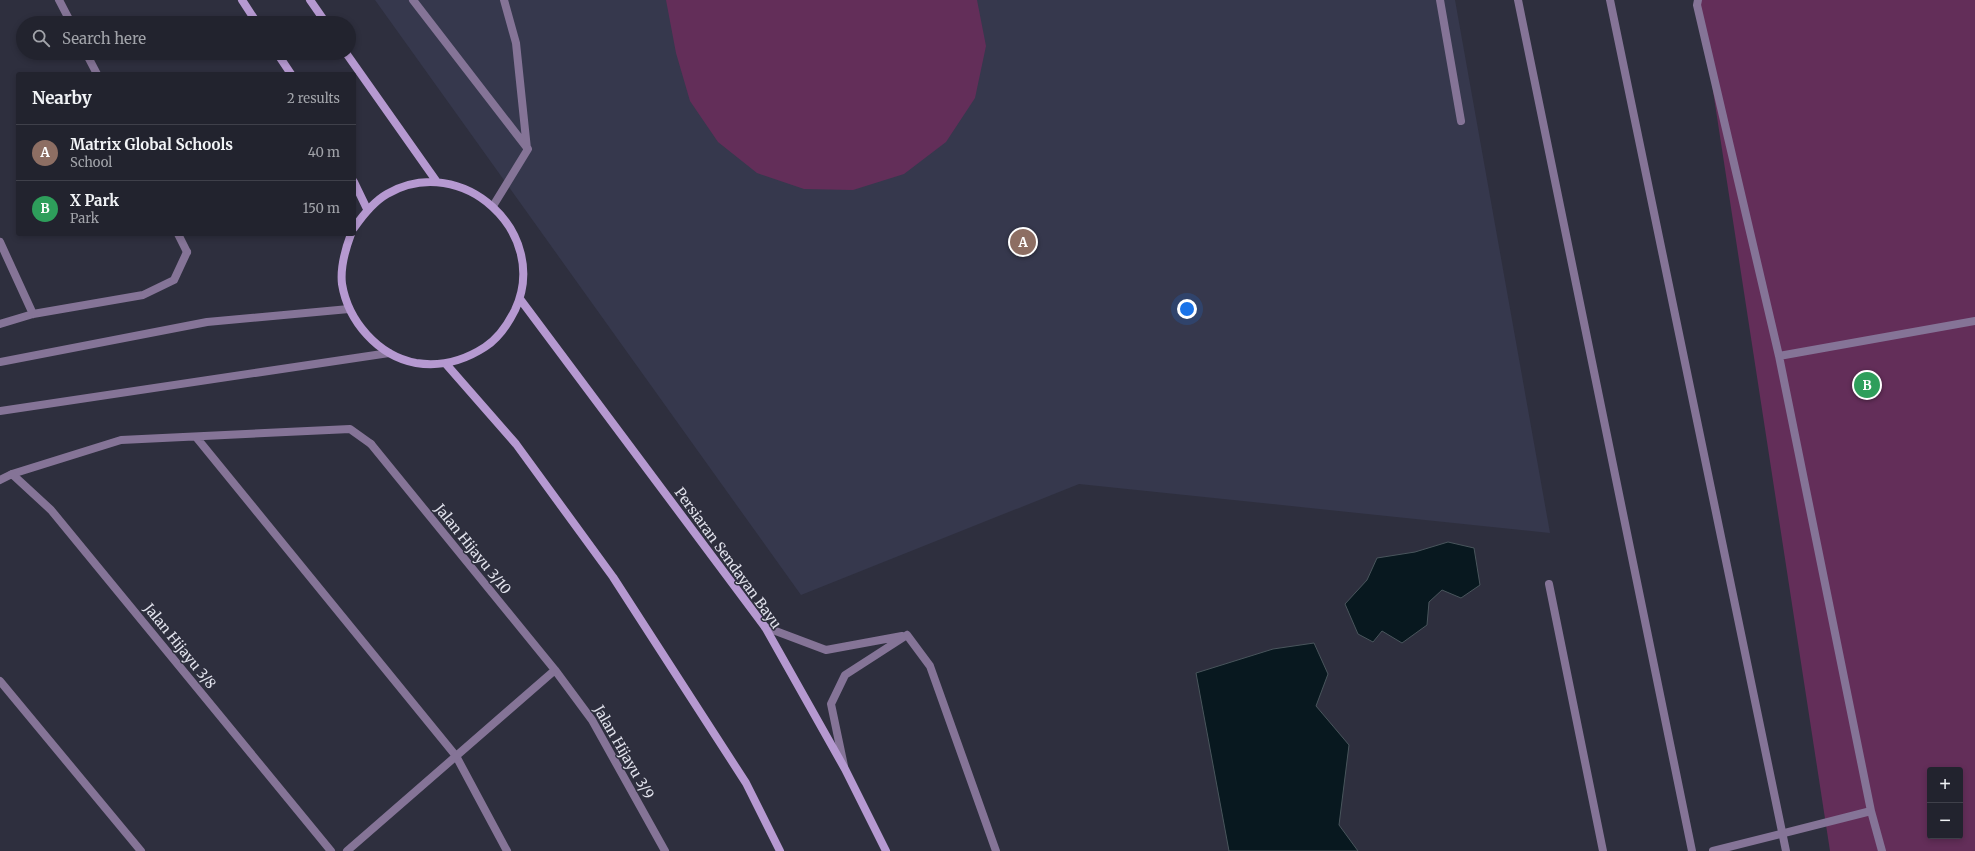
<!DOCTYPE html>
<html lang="en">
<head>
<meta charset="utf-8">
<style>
  :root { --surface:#22232e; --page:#2e2f3a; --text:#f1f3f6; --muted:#a2a4aa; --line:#3f404a; --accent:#8c9099 }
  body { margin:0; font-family:Merriweather,serif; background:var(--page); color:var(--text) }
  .controls { position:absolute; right:12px; bottom:12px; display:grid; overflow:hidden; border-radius:4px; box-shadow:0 2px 6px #0003 }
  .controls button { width:36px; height:36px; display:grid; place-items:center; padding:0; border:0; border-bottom:1px solid var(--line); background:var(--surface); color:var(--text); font:20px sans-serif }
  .you { position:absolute; left:1187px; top:309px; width:14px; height:14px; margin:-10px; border:3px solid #fff; border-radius:50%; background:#1a73e8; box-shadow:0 0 0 6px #1a73e833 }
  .badge { display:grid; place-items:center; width:26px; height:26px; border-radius:50%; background:var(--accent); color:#fff; font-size:13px; font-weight:700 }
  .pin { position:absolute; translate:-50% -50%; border:2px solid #fff; box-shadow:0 1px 4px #0006 }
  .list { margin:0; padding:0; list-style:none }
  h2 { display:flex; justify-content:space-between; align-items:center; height:52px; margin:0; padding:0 16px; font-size:17px }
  h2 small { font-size:13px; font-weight:400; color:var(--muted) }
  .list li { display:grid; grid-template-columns:26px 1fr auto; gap:12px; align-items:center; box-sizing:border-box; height:56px; padding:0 16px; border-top:1px solid var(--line) }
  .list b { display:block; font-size:15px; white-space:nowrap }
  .list p { margin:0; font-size:13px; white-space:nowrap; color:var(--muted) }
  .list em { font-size:13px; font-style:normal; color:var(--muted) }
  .icon { flex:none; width:22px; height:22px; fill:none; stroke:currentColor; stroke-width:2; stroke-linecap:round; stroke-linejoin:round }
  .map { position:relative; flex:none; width:1975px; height:851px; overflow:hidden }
  .search { position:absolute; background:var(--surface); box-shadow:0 2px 6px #0003; left:16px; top:16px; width:340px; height:44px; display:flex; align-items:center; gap:10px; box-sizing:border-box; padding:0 14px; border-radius:22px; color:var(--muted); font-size:15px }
  .panel { position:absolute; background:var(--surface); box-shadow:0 2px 6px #0003; left:16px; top:72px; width:340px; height:164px; border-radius:4px }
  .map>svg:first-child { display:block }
</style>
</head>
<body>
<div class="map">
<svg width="1975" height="851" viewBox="0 0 1975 851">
  <rect width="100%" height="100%" fill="#2e2f3e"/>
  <path fill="#36384d" d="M375,0H1455L1550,533L1079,484L801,595Z"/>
  <path fill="#632e59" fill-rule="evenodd" d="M666,0H977L986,46L975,98L946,142L904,174L853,190L804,189L757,173L718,142L690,101L676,53Z
    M1699,0H1975V851H1830ZM1930,770H1960V836H1930Z"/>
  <path fill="#08181f" stroke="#49555c" d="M1448,542L1474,548L1480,585L1461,598L1442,590L1429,602L1427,625L1402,643L1382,631L1373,642L1358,634L1345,604L1367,580L1377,558L1415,552Z
    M1314,643L1328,674L1316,706L1349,745L1339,825L1358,851H1229L1196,673L1273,649Z"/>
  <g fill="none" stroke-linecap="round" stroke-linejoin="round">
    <path stroke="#857497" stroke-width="8" d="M413,0L528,149L493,206
      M504,0L516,43L527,149
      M1440,0L1461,121
      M1698,0L1697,5L1779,356L1871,811L1713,851
      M0,242L33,314
      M0,324L33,314L143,295L174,280L187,252
      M1779,356L1975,321
      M196,437L456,756L507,851
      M12,474L121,440L350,429L371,444
      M0,681L141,851
      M1871,811L1882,851"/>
    <path stroke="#857497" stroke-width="8" d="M59,0L71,23
      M1518,0L1692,851
      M1610,0L1786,851
      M86,53L97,74
      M178,234L187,252
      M0,362L207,322L349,309
      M0,411L389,353
      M371,444L555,670L592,720L665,851
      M0,480L12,474L51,510L331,851
      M1549,584L1603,851
      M765,627L826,650L902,636
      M907,635L930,666L996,851
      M844,766L831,704L845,675L907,635
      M347,851L555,670"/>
    <path stroke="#b699d1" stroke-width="8" d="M242,0L257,23
      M310,0L326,23
      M277,53L291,74
      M346,53L437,182
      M354,182L367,209
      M351,234C345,250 340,267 342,284C348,321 378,356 416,363C441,367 465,360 485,347C499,338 508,324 515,310C551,233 462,151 387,194C373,202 363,215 354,228
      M520,299L765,627L845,769L886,851
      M446,364L516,444L613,577L746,783L780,851"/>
  </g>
  <g text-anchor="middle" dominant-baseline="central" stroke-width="3" stroke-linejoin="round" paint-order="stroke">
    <g font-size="14" fill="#e1e2ec" stroke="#2e2f3e">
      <text transform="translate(473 549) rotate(51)">Jalan Hijayu 3/10</text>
      <text transform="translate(728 558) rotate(54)">Persiaran Sendayan Bayu</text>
      <text transform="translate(180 646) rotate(51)">Jalan Hijayu 3/8</text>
      <text transform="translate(624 752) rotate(60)">Jalan Hijayu 3/9</text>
    </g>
  </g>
</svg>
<div class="controls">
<button>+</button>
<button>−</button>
</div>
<div class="you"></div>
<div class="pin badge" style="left:1023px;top:242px;background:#8d6e63">A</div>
<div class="pin badge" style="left:1867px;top:385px;background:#2e9e5b">B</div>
<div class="search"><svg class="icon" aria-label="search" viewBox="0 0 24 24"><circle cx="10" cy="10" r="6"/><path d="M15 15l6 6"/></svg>Search here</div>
<section class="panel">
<h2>Nearby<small>2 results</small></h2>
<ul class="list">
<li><span class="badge" style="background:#8d6e63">A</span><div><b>Matrix Global Schools</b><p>School</p></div><em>40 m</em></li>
<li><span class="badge" style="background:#2e9e5b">B</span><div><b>X Park</b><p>Park</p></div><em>150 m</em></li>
</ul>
</section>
</div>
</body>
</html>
